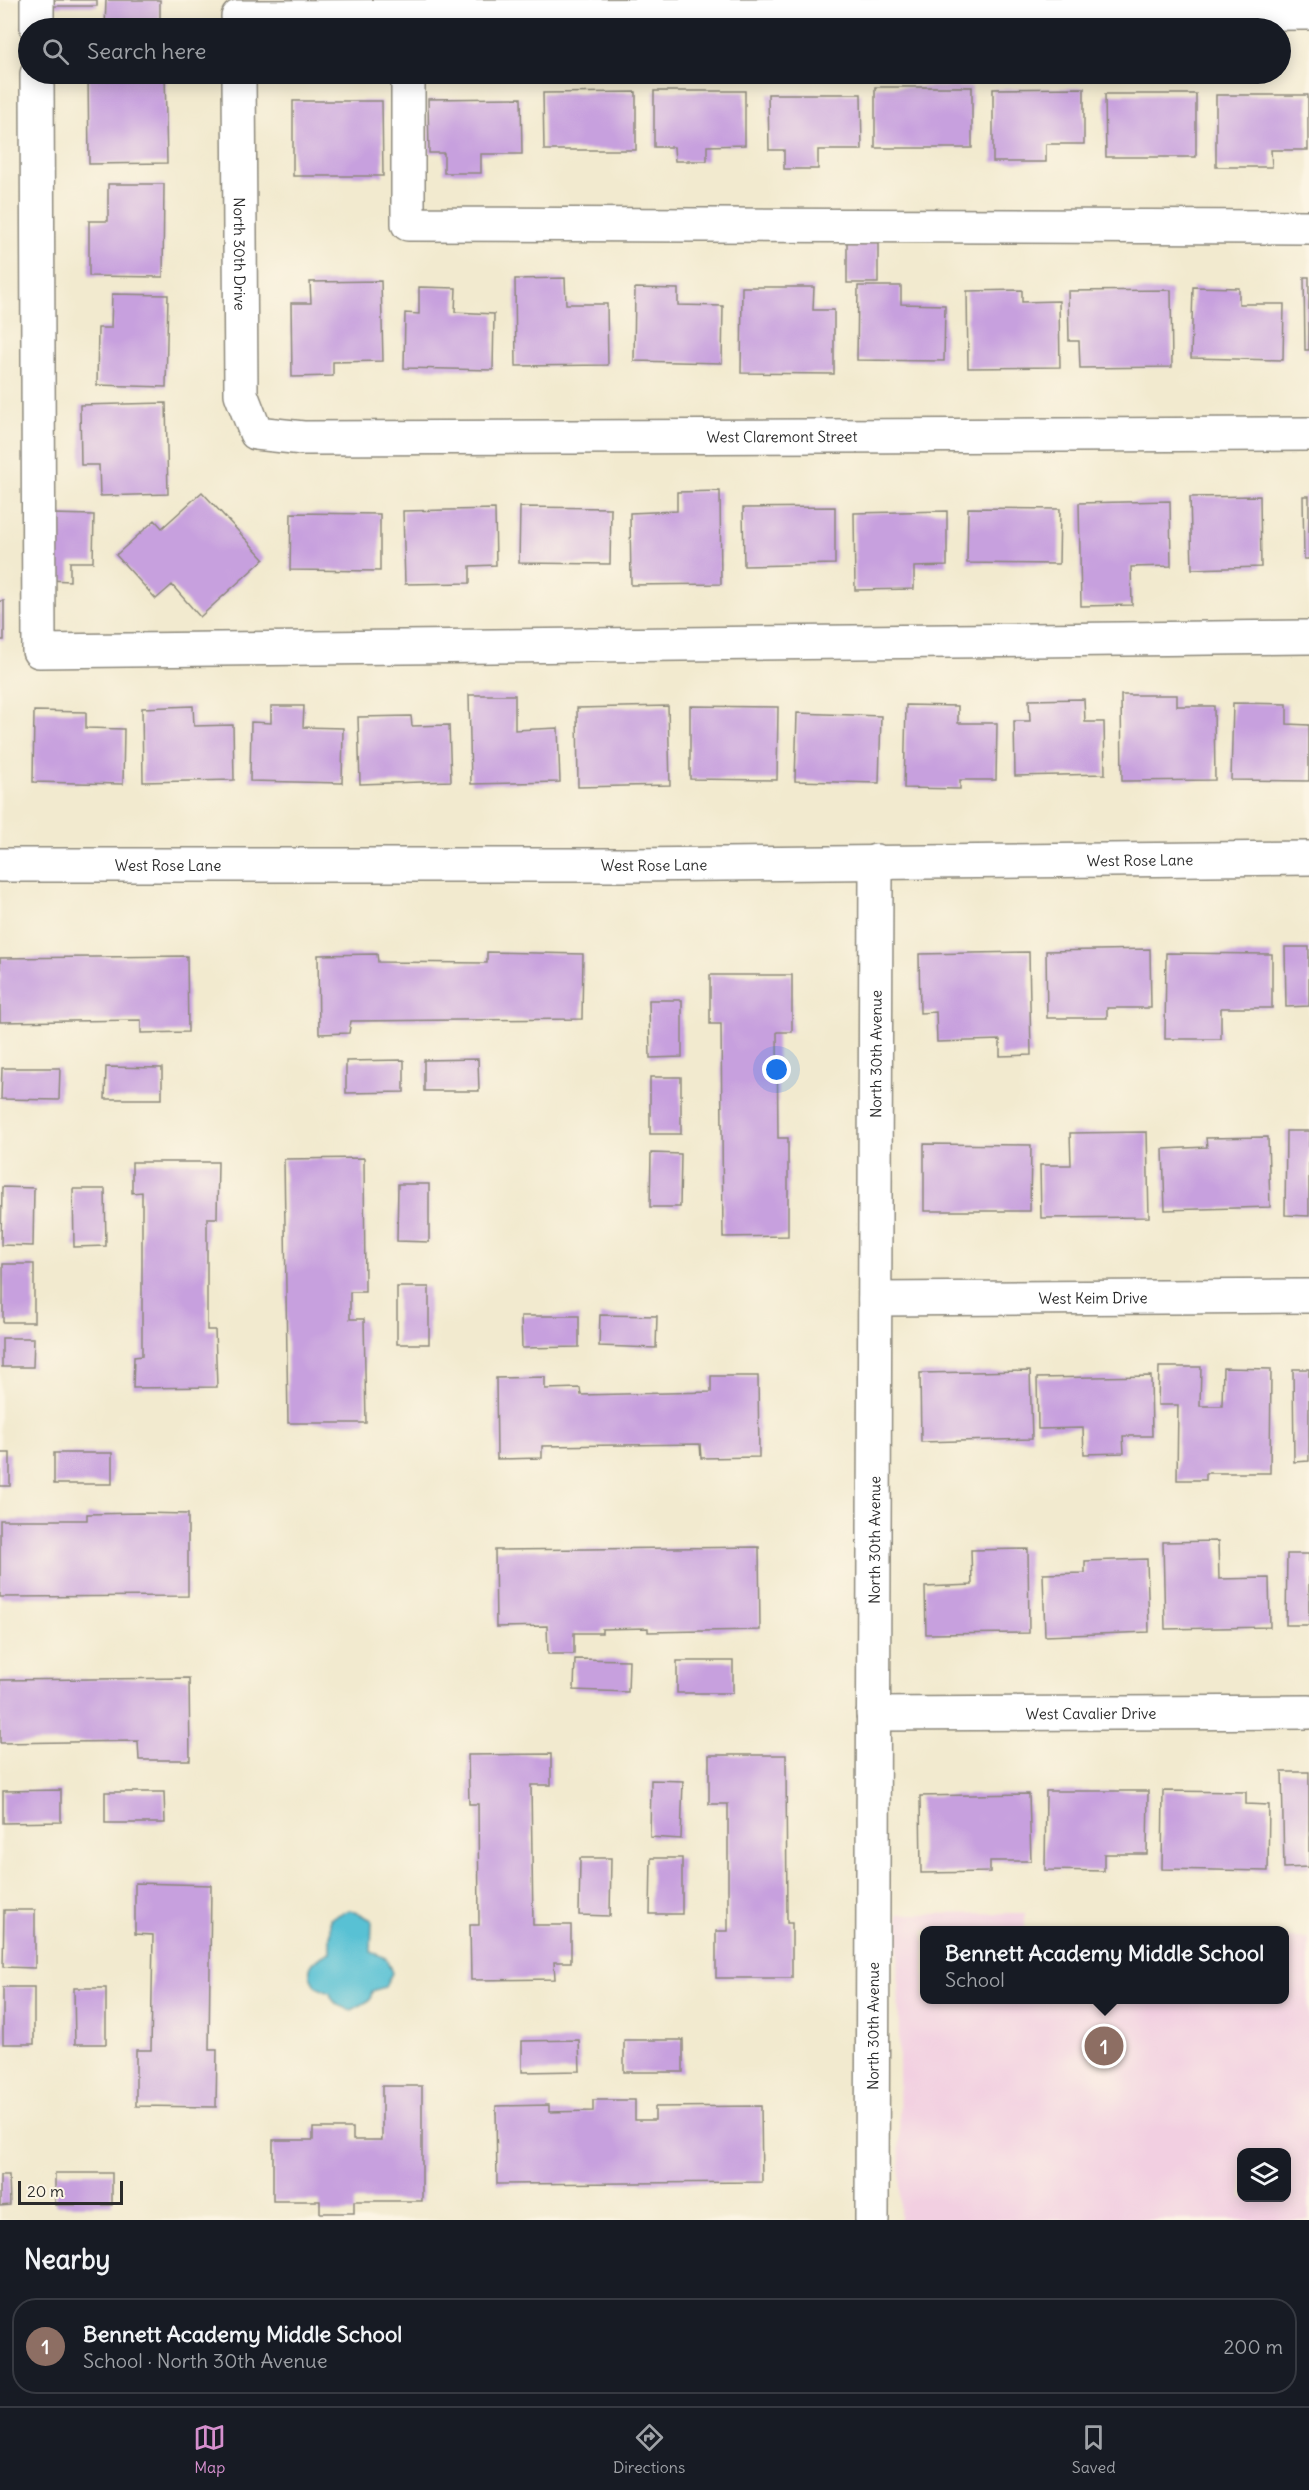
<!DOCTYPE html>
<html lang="en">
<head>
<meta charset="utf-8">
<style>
  :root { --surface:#171b24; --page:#20242c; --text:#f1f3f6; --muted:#9ea1a6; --line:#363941; --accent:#d690ce }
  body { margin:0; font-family:Delius,sans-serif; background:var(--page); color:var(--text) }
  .controls { position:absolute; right:18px; bottom:18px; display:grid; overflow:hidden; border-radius:12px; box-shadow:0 3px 15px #0003 }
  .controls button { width:54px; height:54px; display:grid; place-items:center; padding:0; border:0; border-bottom:2px solid var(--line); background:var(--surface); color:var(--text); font:30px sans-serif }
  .scale { position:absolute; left:18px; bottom:15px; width:105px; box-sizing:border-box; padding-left:6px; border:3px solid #2b2b2b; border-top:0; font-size:16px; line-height:21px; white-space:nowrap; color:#2b2b2b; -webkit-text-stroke:4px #fcf5e5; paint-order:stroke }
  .you { position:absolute; left:777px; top:1070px; width:21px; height:21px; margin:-15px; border:4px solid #fff; border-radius:50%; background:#1a73e8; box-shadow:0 0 0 9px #1a73e833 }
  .badge { display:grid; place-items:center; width:39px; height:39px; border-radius:50%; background:var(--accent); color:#fff; font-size:20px; font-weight:700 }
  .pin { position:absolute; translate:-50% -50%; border:3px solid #fff; box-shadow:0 2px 6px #0006 }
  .popup { position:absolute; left:920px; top:1926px; width:369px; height:78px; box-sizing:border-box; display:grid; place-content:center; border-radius:12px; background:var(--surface); filter:drop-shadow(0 2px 4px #0005); font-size:20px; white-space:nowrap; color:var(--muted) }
  .popup b { font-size:22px; color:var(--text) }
  .popup::after { content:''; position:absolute; left:50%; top:100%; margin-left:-12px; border:12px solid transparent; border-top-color:var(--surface) }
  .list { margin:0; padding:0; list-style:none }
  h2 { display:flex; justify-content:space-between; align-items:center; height:78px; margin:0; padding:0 24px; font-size:26px }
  h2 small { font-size:20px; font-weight:400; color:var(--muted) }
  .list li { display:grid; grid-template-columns:39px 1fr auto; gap:18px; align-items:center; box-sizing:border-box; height:96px; margin:0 12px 12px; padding:0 12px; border:2px solid var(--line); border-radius:24px }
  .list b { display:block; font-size:22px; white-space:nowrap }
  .list p { margin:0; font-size:20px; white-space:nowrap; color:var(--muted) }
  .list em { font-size:20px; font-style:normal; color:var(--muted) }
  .icon { flex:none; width:33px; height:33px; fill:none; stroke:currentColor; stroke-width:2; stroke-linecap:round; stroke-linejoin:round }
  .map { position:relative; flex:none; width:1309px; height:2220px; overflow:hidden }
  .search { position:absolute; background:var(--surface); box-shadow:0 3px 15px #0003; left:18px; right:18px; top:18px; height:66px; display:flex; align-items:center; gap:15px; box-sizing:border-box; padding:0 21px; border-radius:33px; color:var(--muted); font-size:22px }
  .sheet { height:186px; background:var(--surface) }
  nav { display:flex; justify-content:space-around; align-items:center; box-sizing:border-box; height:84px; border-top:2px solid var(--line); background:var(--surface); font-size:16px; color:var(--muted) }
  nav a { display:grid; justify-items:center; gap:3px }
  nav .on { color:var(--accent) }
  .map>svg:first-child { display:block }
</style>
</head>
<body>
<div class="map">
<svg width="1309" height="2220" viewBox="0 0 1309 2220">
  <rect width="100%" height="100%" fill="#fcf5e5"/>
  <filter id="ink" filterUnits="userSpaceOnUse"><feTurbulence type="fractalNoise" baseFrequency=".0167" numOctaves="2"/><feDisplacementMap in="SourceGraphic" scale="12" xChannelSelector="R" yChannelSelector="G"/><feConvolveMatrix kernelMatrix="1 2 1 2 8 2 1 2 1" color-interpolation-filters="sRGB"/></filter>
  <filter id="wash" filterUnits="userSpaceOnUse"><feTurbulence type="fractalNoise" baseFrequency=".008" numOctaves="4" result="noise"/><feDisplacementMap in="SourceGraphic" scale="24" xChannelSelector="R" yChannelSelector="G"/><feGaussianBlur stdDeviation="1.35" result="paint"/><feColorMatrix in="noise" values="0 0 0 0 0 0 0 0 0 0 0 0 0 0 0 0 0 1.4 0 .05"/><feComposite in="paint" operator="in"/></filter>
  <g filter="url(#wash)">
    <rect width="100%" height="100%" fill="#f2eacf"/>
    <path fill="#f2cfe1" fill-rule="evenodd" d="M1025,1913V1930H924V2000H1284V1938H1309V2220H900L898,1914ZM1242,2152H1286V2198H1242Z"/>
    <path fill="#58c1d4" stroke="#427680" stroke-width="1.5" d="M350,1910L372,1920L371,1952L386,1958L392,1973L385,1987L372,1991L370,2000L352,2010C341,2007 333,2005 330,1993L316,1987C302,1968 313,1960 330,1952V1918Z"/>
    <g id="blocks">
      <path fill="#c7a0de" d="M47,0H97V6H47Z
        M106,0H160V28H105Z
        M88,74H165L167,163L89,164Z
        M875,87H972V148H875Z
        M1084,88V144H1046V162H993V89Z
        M654,91H745V145L707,146V161H675L674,147H654Z
        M636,92V150H544L543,93Z
        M768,94H861L862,150H818V169H784V150H769Z
        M1105,94H1196V157H1106Z
        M1216,95H1308V150H1271L1272,167H1216Z
        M521,98L522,154H481V173H444V153H429L428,99Z
        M293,101H382L383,176H293Z
        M108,184H164L163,277L89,276V221H108Z
        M847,242H878V283H847Z
        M1304,277H1309V350H1305Z
        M565,278L566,304H607L608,365L516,366L515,279Z
        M381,281L383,361L333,362V376L292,377L291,303H311L310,282Z
        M858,286H901V304L945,305L944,361L857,360Z
        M419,287L456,288L455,312L494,314L493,370L404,368L405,313L419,314Z
        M742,287H814L813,310H834V374L741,373Z
        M1193,287L1239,288V304H1284L1283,360L1191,358Z
        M635,288L678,289V305L723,306L722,363L634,361Z
        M1022,290V302L1059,301L1060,367L968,368L967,291Z
        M1171,290L1172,367L1080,368L1079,341H1069L1068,291Z
        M112,294L168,295L166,387L97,385L98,328H111Z
        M166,403L168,494L100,496L99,465H81L80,405Z
        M720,491L721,584L631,585L630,513L677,511V492Z
        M202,492L264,559L200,617L172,585L156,599L116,555L155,520L162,528Z
        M1260,496L1261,567L1192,569L1190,497Z
        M1303,496H1309V559H1304Z
        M1170,501L1171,566L1131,567L1132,605L1081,606L1079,503Z
        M520,507L611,508L610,564L519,563Z
        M835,507V564L744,566L743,508Z
        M968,508L1060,509L1059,564L967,563Z
        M495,509L496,565L470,566V583L405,584L403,511Z
        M947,511V566L914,567V589L855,590L854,513Z
        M291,513L380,514V571L290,570Z
        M50,514L94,515L93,562H70V581L49,580Z
        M0,601H4V640H0Z
        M469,695H515V730L558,728L560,782L471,784Z
        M1121,695H1177V706H1214L1215,780L1122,781Z
        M1084,699L1085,722H1104L1105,774L1015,776L1014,721H1030L1029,700Z
        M1233,703L1287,704V724L1309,725V781L1231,780Z
        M906,705L958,706V723H997L996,780H960V789L904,788Z
        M193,706L194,726L233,725L234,780L143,782L142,708Z
        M271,706H304L303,727L343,728L342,783L250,781L251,722L271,723Z
        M668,706L670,785L578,787L577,708Z
        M690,706L778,707L777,780L690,779Z
        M34,711L86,712V728L124,729L123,784L33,782Z
        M797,713L881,716L879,783L795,781Z
        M411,716L412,726L449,725L451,781L360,784L358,717Z
        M1285,947H1309V1006L1286,1007Z
        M1150,949L1151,1008H1107V1018H1047L1046,951Z
        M487,952L583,954L582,1019L351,1021L349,1033L319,1034L318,955L377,954L378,962L487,963Z
        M1029,952L1031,1055L1000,1056V1040L937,1042L936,1012L920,1013L919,954Z
        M1166,953L1272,954V1008H1221V1039H1165Z
        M187,956L188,1032L141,1033V1020L0,1022V958Z
        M710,975H792V1032H777L778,1138H788V1236L723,1237L721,1024H710Z
        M649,1000H682V1057L650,1058Z
        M478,1059L479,1091H424V1060Z
        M404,1060V1092L346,1093V1061Z
        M106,1067L162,1068V1099H105Z
        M2,1068H60L59,1100L1,1099Z
        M650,1077H681V1134H650Z
        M1286,1131H1309V1216L1285,1215Z
        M1147,1132L1149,1217L1041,1218L1040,1165H1071L1070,1133Z
        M1268,1137L1270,1207L1165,1210L1163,1149L1207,1147L1206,1138Z
        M924,1144L1031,1145L1030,1211H924Z
        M651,1153L681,1154L680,1207H650Z
        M364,1158L365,1292H350V1319H364L366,1423H288L284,1159Z
        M132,1162H218L217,1218H207V1330H215L217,1387L133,1388L134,1357L142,1356V1192L132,1193Z
        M398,1184H429V1242L397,1241Z
        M2,1187L34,1188L33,1246L1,1245Z
        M73,1189H105L106,1246L74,1247Z
        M3,1264H34V1322H3Z
        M397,1287H429V1344H397Z
        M600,1315L657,1316L656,1348L599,1346Z
        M521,1316H579V1347L522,1348Z
        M2,1338H34L33,1367H2Z
        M1159,1367H1201L1200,1406H1222L1223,1368L1271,1369L1270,1473H1206V1480H1177L1178,1405H1158Z
        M1293,1369H1309V1461L1294,1462Z
        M1030,1371L1032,1439L921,1442L920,1373Z
        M711,1376H758L759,1457L701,1458L700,1444L542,1446V1458L497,1459L496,1378L545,1377V1389L580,1388L581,1395L711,1392Z
        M1151,1376L1152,1436H1123L1124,1453L1084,1454L1083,1428L1038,1429L1037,1378Z
        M0,1453H10V1486H0Z
        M54,1453H112V1484H54Z
        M141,1513L188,1514V1596L0,1597V1520H87V1514Z
        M1218,1541L1219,1579L1269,1578L1270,1627L1165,1629L1163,1542Z
        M759,1547L760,1630L648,1632V1628L602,1629V1633H574V1654H548L547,1626L496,1627L495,1550Z
        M1028,1549L1029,1633L926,1634L925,1587L972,1585L971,1550Z
        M1287,1554H1309V1625H1286Z
        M1147,1559L1149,1632L1045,1636L1043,1574L1085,1573V1561Z
        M575,1659L629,1660L628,1692L574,1690Z
        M677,1661H733V1693H677Z
        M189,1678L190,1760H139L138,1741L0,1743V1680Z
        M551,1754V1785H531L533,1925H571V1962H554L555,1979L471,1980L470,1925H479L478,1804H469L468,1755Z
        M709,1755H786L787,1923H792V1978H716V1931H728V1804H709Z
        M1282,1772H1309V1867L1284,1868Z
        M651,1780L683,1781L681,1839L650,1837Z
        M61,1790V1822L3,1823V1791Z
        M1046,1791H1148L1147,1854H1104V1871L1045,1870Z
        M1163,1791L1246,1792V1804L1269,1805L1268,1871L1162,1869Z
        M105,1792H164L165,1823H105Z
        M1029,1794L1031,1861H990V1872L921,1873L920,1796Z
        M580,1858H611L610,1916L579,1915Z
        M651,1858H682V1914H650Z
        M135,1883L211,1885L209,2050H217L216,2107L136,2106V2050H151L153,1935L135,1934Z
        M4,1910H35V1968L3,1967Z
        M3,1987H34V2044H3Z
        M74,1988H106V2044H75Z
        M579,2040L580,2071L522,2072V2041Z
        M624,2040H683V2072H624Z
        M382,2086H422V2201H354V2213H320V2201H273V2140H313V2128H353V2140H382Z
        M593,2100H635V2120H655V2107L761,2106L762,2182L497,2184L496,2106L549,2105V2112L593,2111Z
        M55,2173H112V2205H55Z
        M0,2175H9L10,2205L0,2206Z"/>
    </g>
  </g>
  <g filter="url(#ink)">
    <use href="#blocks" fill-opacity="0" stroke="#8e8a7d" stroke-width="1.5"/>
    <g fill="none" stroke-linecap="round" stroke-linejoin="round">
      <g stroke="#8e8a7d" stroke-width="36">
        <g id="minor">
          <path d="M37,0V28"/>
          <path d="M238,17L1309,13"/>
          <path d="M37,74L39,651L1309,637"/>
          <path id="s1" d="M239,74L241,394L256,433L303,438L1309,434"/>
          <path d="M408,74V224L1309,227"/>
          <path id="s2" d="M0,865H630L1309,858"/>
          <path id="s3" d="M875,1299L1309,1296"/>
          <path id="s4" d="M873,1714L1309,1712"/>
          <path id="s5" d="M872,2220L876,861"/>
        </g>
      </g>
      <use href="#minor" stroke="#fff" stroke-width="33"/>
    </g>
  </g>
  <g text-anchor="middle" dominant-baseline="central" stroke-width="5" stroke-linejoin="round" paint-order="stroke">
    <g font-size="15" fill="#2b2b2b" stroke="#fcf5e5">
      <text stroke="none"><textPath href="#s1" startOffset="180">North 30th Drive</textPath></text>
      <text stroke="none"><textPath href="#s1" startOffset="888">West Claremont Street</textPath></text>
      <text stroke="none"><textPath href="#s2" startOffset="1140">West Rose Lane</textPath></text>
      <text stroke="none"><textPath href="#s2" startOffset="168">West Rose Lane</textPath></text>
      <text stroke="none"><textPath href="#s2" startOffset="654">West Rose Lane</textPath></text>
      <text stroke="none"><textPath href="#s5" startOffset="1166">North 30th Avenue</textPath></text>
      <text stroke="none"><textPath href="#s3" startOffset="218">West Keim Drive</textPath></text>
      <text stroke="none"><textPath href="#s5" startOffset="680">North 30th Avenue</textPath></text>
      <text stroke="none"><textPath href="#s4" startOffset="218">West Cavalier Drive</textPath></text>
      <text stroke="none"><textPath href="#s5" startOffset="194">North 30th Avenue</textPath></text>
    </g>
  </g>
</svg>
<div class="controls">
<button><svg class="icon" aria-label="layers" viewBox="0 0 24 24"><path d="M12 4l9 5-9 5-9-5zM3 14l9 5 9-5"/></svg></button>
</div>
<div class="scale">20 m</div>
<div class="you"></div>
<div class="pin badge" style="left:1104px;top:2046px;background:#8d6e63">1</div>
<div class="popup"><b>Bennett Academy Middle School</b>School</div>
<div class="search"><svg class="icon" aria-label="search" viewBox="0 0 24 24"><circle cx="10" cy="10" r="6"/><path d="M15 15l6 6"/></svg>Search here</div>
</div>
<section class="sheet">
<h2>Nearby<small></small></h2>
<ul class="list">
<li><span class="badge" style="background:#8d6e63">1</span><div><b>Bennett Academy Middle School</b><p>School · North 30th Avenue</p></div><em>200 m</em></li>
</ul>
</section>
<nav>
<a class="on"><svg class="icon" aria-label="map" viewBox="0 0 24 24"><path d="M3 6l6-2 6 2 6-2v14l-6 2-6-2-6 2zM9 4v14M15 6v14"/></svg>Map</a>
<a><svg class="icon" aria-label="directions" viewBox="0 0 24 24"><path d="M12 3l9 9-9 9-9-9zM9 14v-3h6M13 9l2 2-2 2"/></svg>Directions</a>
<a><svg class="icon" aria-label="saved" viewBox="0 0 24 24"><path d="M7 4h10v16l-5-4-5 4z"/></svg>Saved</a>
</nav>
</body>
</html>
